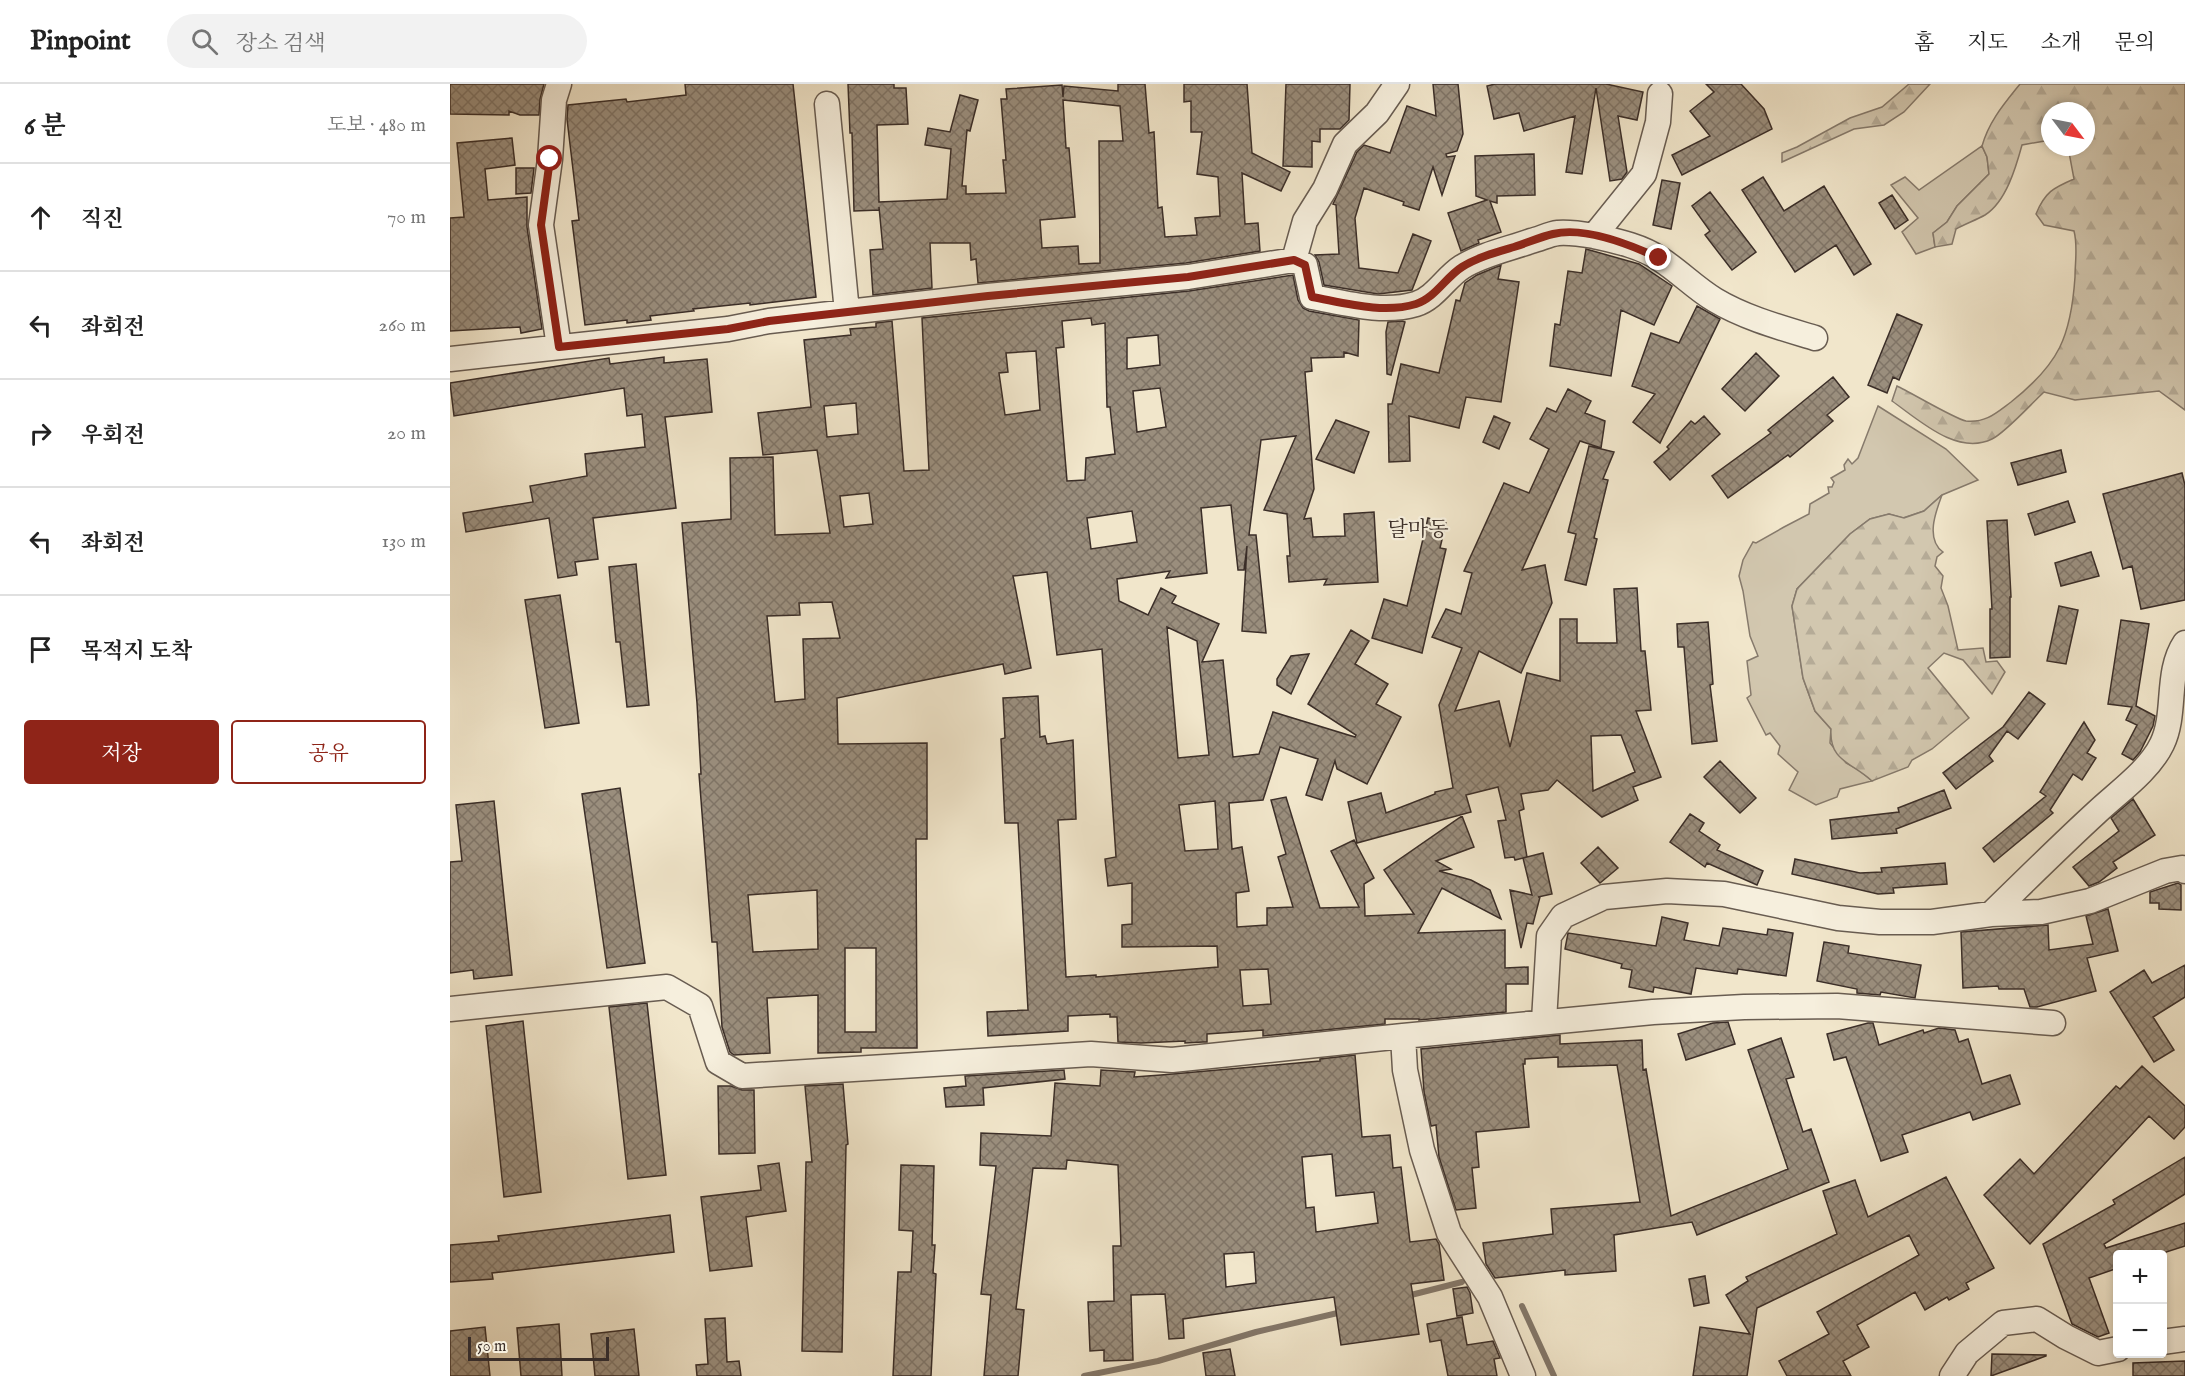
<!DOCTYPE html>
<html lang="ko">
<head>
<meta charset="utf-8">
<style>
  :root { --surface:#fff; --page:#f2f2f2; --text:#222; --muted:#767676; --line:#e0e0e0; --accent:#8f2418 }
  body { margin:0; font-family:"IM FELL English","Noto Serif KR",serif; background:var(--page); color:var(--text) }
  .controls { position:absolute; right:18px; bottom:18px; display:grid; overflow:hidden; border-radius:6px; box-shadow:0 3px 9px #0003 }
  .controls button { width:54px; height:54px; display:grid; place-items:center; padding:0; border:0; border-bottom:2px solid var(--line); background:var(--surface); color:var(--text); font:30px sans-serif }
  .compass { position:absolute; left:1591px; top:18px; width:54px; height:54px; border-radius:50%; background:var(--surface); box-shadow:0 3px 9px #0003; rotate:122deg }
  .scale { position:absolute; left:18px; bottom:15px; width:141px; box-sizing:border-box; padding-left:6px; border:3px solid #3b2e28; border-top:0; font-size:16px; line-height:21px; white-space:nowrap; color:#3b2e28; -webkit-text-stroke:4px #f6efdd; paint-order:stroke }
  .stop { position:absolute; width:18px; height:18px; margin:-14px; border:4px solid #8f2418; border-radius:50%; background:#fff }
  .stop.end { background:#8f2418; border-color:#fff; box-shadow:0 2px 6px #0008 }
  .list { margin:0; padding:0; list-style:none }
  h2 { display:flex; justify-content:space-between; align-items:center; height:78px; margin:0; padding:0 24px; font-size:26px }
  h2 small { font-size:20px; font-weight:400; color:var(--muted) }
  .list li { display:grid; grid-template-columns:39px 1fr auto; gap:18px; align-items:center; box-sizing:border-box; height:108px; padding:0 24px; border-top:2px solid var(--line) }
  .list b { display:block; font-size:22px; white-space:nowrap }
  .list em { font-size:20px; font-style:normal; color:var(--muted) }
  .actions { display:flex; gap:12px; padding:18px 24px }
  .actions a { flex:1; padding:14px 0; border:2px solid var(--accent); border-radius:6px; text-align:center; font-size:21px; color:var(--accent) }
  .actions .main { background:var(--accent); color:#fff }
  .icon { flex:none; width:33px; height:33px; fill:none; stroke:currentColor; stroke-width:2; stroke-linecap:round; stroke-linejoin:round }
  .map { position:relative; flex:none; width:1735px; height:1292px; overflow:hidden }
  header { display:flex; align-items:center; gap:36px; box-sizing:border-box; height:84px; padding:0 30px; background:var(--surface); border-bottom:2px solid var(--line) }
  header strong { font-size:28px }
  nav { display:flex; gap:33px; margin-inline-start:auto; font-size:21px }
  .search { width:420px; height:54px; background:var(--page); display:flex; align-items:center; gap:15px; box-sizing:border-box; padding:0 21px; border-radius:33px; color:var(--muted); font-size:22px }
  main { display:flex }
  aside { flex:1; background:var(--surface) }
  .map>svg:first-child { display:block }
</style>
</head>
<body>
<header>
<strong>Pinpoint</strong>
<div class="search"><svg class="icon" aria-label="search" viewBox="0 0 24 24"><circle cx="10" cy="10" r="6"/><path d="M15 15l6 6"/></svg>장소 검색</div>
<nav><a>홈</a><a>지도</a><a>소개</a><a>문의</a></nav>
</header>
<main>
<aside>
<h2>6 분<small>도보 · 480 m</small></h2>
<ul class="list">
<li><svg class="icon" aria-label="ahead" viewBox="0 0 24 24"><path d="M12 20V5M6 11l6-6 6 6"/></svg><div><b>직진</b></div><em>70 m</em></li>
<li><svg class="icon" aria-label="left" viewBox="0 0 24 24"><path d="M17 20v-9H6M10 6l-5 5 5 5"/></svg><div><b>좌회전</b></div><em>260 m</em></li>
<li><svg class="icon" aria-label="right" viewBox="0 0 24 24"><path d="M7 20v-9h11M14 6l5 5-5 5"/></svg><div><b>우회전</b></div><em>20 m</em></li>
<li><svg class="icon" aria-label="left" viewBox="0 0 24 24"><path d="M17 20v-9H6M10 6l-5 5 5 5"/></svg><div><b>좌회전</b></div><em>130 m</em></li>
<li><svg class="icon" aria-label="arrive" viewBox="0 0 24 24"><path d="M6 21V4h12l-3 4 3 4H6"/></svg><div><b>목적지 도착</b></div></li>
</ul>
<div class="actions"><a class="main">저장</a><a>공유</a></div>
</aside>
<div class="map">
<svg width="1735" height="1292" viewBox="0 0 1735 1292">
  <defs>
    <pattern id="forest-firs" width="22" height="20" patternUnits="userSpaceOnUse" patternTransform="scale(1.5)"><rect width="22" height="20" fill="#d2c7af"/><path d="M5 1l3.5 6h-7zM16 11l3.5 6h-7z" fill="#b5ab97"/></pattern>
    <pattern id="building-cross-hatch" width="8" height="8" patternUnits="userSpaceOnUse" patternTransform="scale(1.5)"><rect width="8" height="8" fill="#9a8e7d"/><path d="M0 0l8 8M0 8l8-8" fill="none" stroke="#7f7466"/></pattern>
  </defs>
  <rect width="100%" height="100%" fill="#f1e6cb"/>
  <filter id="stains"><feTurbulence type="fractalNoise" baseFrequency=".00333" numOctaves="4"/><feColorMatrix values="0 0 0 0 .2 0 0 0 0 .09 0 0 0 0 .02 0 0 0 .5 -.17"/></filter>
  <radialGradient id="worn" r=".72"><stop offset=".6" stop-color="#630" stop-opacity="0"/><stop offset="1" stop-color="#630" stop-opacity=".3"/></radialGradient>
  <path fill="#d2c7af" stroke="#867a6c" stroke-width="1.5" d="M1532,62L1537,73L1539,90L1507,122L1497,138L1483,149L1485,163L1466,170L1452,148L1468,134L1441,101L1455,93L1469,106Z
    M1428,322L1496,365L1528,396L1492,411L1474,427L1453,434L1439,430L1420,435L1400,450L1347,505L1342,522L1353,594L1365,627L1381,645L1380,659L1396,679L1409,686L1422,697L1390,705L1387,713L1366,721L1339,706L1348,688L1328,670L1330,662L1320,649L1316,651L1297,614L1301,611L1297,577L1308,572L1300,552L1293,507L1289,492L1293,476L1303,458L1306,459L1334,443L1359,430L1360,420L1379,409L1378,403H1382L1384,398L1381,394L1395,386L1394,381L1398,375L1402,380L1408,374Z"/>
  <path fill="url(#forest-firs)" stroke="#867a6c" stroke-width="1.5" d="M1459,0H1480L1454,28L1434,41L1404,45L1332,78V69L1347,63L1400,34L1432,23Z
    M1570,0H1735V326L1709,307L1625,316L1594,308C1582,319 1555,349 1542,355C1507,372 1469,336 1442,317L1447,302C1460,308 1505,335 1516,337C1536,339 1546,329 1561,318C1609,280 1621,253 1625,193C1625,178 1628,162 1624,147L1594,141L1586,130C1595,108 1603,104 1624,95L1618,63H1636V27H1600V56L1572,61C1566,83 1556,118 1535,131C1526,136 1515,140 1506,145L1502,160L1485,163L1483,149L1497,138L1507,122L1539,90L1537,73L1532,62C1539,37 1554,20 1570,0Z
    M1492,411C1486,427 1475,455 1493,468L1487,473L1485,482L1493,492L1491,504L1498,522L1508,566L1533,564L1536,578L1547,577L1555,588L1542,610L1513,576L1494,569L1478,584L1519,634L1482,665L1462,676L1458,683L1422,697C1401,678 1379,677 1381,645L1365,627L1353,594L1342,522L1347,505L1400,450L1420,435L1439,430L1454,434L1474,427Z"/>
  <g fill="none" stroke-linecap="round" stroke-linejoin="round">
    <path stroke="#837769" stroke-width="6" d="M957,1212L1012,1198
      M1072,1222L1104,1292
      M634,1292L708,1277L806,1248L892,1228"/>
  </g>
  <path fill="url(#building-cross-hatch)" stroke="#3b2e28" stroke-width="1.5" fill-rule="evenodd" d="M0,0H94L90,15L89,31H70L59,27V31L0,30Z
    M235,0H343L366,213L300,221V219L243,225L244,227L200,232L201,236L177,239V236L135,241L122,137L129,136L117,35L118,21L176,15L177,18L236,11Z
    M398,0H444V4H456L458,40L427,41L429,118L497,115L501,65L475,61L478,44L500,48L510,11L528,16L520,47L517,46L512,102H516V110L556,109L553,76H556L551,15H557L556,5L612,1L613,13L614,2L668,7V0H695L699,49L704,48L708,124L712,123L715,153L747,151L745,134L770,132L768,93L747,90L752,48H741V17L734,18V0H797L802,69L840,88L831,107L792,89L795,140L808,139L810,167L736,179L528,199L526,175L521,176L520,159H480L482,204L423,211L420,166L433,165L429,123V126L404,127L402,49H400ZM613,16L670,22L673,57H649L650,179L629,180L628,162L592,164L590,136L625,133L619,64H616Z
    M836,0H900L899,36L890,45H870V58L862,57V83L833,82Z
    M983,0H1008L1013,50L1007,67L996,70L997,73L1005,72L992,111L983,83L969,126L953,121L954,118L914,104L905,134L909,184L948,189L963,150L981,157L962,206L928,210L874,201L869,178L865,171L889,170L886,121L883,120L907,68L914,61L940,69L957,22L986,32Z
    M1045,0H1156L1193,8L1187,36L1168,32L1177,88L1172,95L1160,97L1146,4L1132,90L1116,88L1125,32L1074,47L1069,29L1044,35L1037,2Z
    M1256,0H1291L1314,25L1322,45L1232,91L1222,71L1260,52L1240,27L1264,8Z
    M62,54L65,81L35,85L38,116L77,113V143L92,245L71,249L70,243L0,247V134L14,133L7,59Z
    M1084,70L1085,111L1047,112V119L1040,117L1051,148L1028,156L1029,159L1011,167L998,129L1037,116L1026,112L1025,72Z
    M66,84H84L81,109L66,110Z
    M1313,93L1334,127L1374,102L1421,180L1404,191L1386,161L1345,188L1292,106Z
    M1212,96L1230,99L1221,145L1203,141Z
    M1260,108L1306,168L1282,186L1255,151L1260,147L1242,122Z
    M1442,111L1458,136L1445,145L1429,119Z
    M1136,165L1189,180L1222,202L1204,241L1171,226L1161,292L1100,282L1105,240L1110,241L1118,187L1132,189Z
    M1051,181L1048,195L1069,198L1051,318L1016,313L1009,344L959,332L960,377L939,378L938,320H942L951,280L989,289L1006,216L1010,217L1015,199L1027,191Z
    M843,191L848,216L853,224L859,227L909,236L908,272L894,268V273L861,274L862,287L855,288L864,405L854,435L861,434L863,453L895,452L894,430L924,428L928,498L874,501L877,495L839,498L837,472H840L837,430L814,426L846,352L811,356L799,451H806L816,549L792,547L797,462L794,486H788L781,421L751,424L757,489L716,494L720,487L667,495L669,517L698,531L711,504L726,512L722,519L769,540L752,578L773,576L783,673L809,670L823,628L905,653L906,651L858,620L901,546L919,557L905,580L938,600L926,620L951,633L917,700L887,685L885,677L872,716L856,711L868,675L830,663L813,716L779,719L782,765L792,763L799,807L786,809L787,843L817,841V824L843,823L828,773L836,770L821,716L836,713L870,824L909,823L881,767L904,756L924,794L914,800L915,832L964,830L934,786L1012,732L1024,763L986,777L1001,785L989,787L1021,796L1040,806L1051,835L992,804L968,849L1055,846V884L1078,883V900H1056V928L969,936V935H935V940L813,952V946L757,950V958H753L735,959V957L691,959L668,958L667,933H660V930L618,932V947L538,952L537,928L578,926L568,739H555L551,655L555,654L553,614L588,612L590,653L595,652L597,660L623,656L626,735L608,736L616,893L646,891V893L768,883L767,862L672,863V841L682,840V799L658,802L655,775L666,773L652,565L607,571L597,488L563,492L581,584L555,590L553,580L387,614L388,660L477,659V755H466L467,964H411V968L368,969V911L317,914L320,969L284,971L280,968L272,943L267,858H262L249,690H251L247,619L232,439L281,435L280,374L323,373L325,451L380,449L367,366L313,371L308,329L361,323L354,256L401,251L400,245L426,243V239L442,237L454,387L479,386L472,234L739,207ZM641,234L642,241L655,239L657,323H660L665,370L636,374L635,396L617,397L606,264L614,263L612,237ZM708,251L710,281L677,285V254ZM586,267L590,326L555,331L549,289L558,288L556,269ZM710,304L716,343L687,348L683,307ZM406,319L408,350L377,353L374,322ZM419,409L423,440L394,443L390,412ZM682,427L687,458L641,465L637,434ZM382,518L390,554L353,555L355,615L325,618L317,532L350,531L349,519ZM717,543L747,557L759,671L728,674ZM765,717L768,765L735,767L729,721ZM367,806L368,865L303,868L298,811ZM395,864H426V948H395ZM818,885L821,920L793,922L790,886Z
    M1247,222L1270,235L1210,359L1183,338L1205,310L1182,302L1201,249L1229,259Z
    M1447,230L1472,241L1449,296L1443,293L1437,309L1418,301Z
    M952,237L955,238L941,291L937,290L936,248L938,238Z
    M1306,269L1329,292L1295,327L1272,305Z
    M214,273V279L257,275L262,328L215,333L226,424L143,434L148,475L125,478L127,491L108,494L99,434L16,448L13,429L83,418L80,402L137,392L135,370L195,363L192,330L177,332L174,304L4,332L0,299L159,274L160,280Z
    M1383,293L1399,313L1377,331L1383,337L1340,373L1338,371L1278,414L1262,392L1321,349L1318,346Z
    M1118,305L1141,317L1135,329L1155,337L1151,364L1130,357L1072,486L1095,481L1102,519L1071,589L1029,567L1005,627L1049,617L1060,663L1077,589L1110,597V535H1127V559H1167L1164,505L1187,504L1191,567H1195L1201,626L1186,627L1211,693L1183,703L1188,716L1152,733L1107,696L1098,706L1071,710L1074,725L1069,727L1077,773L1065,776L1064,773L1055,774L1048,737L1056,736L1048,703L1016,711L1021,728L907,759L898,718L931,709L936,729L985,710V708L1003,704L989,621L1012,564L982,553L996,525L1011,530L1022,489L1014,487L1054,399L1079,409L1099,365L1080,355L1097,324L1106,328ZM1171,651L1185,688L1143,707L1141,652Z
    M1044,332L1060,339L1049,365L1033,358Z
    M1254,332L1270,350L1220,396L1204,378L1219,365L1217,363L1241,337L1245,340Z
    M886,336L919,348L904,389L866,375Z
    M1139,362L1164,368L1153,395L1158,396L1144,454L1147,455L1136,501L1115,496L1126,450L1118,448Z
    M1611,366L1616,388L1568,401L1561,379Z
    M1732,389L1735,401V516L1691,525L1682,482L1673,485L1653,410Z
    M1618,417L1625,438L1585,451L1578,430Z
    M978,434L996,439L990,464L996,465L972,569L922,554L934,515L957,522Z
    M1557,436L1561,513H1560V573L1540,574V525H1542L1537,437Z
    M1641,468L1649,492L1611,502L1605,479Z
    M186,480L199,621L177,623L170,558H166L159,483Z
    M110,511L129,639L95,644L75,516Z
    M1609,522L1628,526L1616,580L1597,577Z
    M1671,536L1699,540L1686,622L1705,632L1703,642L1690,668L1683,676L1672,670L1687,641L1676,636L1682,623L1658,620Z
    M1258,538L1263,600L1260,601L1267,657L1242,660L1234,563H1228L1227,540Z
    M859,570L841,610L827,601V595L841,572Z
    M1579,608L1595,620L1568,655L1557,647L1539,672L1543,677L1506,705L1493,689L1553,643Z
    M1634,638L1645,656L1637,669L1646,674L1632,696L1623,690L1600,726L1603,729L1544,778L1533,764L1596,712L1590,708Z
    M1270,677L1306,714L1290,729L1254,693Z
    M170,704L195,879L157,884L132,710Z
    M1494,706L1501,724L1446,745L1447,749L1382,755L1380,736L1449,728L1448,724Z
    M1683,715L1705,751L1663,778L1667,784L1649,798L1639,802L1623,783L1669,747L1661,734Z
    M44,717L62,891L24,895L23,886L0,889V778L12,777L6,721Z
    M1240,730L1254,739L1249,747L1270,761L1267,766L1313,787L1307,801L1257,779L1255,783L1220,758Z
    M1148,763L1168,784L1150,799L1131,779Z
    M1093,769L1102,810L1088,813H1090L1083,840L1077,839L1071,864L1060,806L1082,811L1073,774Z
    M1345,775L1410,789L1432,788L1431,784L1495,779L1497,800L1443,804L1444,809L1428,810L1342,790Z
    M1728,799L1731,801V826L1709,825V819H1700V808Z
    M1658,825L1668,867L1637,874L1646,907L1587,923H1580L1574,905H1549L1548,902L1513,904L1511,848L1598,841L1599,866L1643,860L1636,832Z
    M1212,833L1238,839L1234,856L1269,862L1273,844L1317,851L1318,845L1343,849L1336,892L1288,885L1287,890L1246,884L1241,910L1204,903L1203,908L1179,903L1182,886L1171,884L1172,880L1115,865L1118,849L1206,862Z
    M1374,858L1399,862L1398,869L1471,881L1465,914L1431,908L1430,911L1407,909V905L1367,897Z
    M1735,881V913L1703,933L1724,966L1704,978L1660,908L1694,886L1702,899Z
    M197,919L216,1091L178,1095L159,923Z
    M73,937L91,1108L54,1113L36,942Z
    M1278,938L1285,960L1236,976L1228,950L1263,939Z
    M1418,939H1423L1429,961L1473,946L1474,949L1489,944L1505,946L1509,958L1518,955L1532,1000L1560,991L1570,1020L1523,1036L1520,1028L1452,1051L1458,1068L1431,1077L1396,973L1384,976L1377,950Z
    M1110,951V960L1192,956L1193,986L1196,985L1221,1132L1338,1085L1298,966L1331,954L1344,993L1336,995L1353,1048L1361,1045L1379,1098L1247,1151L1242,1138L1164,1151L1166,1187L1115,1191V1186L1045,1194L1036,1180L1033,1159L1103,1150L1101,1125L1190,1118L1167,981L1108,983V973L1075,975V980H1073L1079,1043L1026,1048L1029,1083L1022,1084L1026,1124L1006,1126L989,1073L986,1041L981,1042L974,1008L971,965Z
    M905,971L912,1053L940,1051L943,1084L951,1083L960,1158L986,1155L989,1160L994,1196L961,1200L969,1250L891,1261L884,1213L733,1235L734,1254L719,1255L715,1210L681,1211L683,1276L654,1277V1266L640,1267L638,1218L664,1217L663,1162H671L668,1081L617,1076L616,1085L583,1084L566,1225L574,1226L568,1292H534L541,1211L531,1210L546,1082L530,1081L531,1049L601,1052L605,999L650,1002L651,986L685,988L684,993L711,991L870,977V975ZM882,1070L886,1112L924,1108L928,1139L866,1148L864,1123L856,1124L852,1073ZM804,1168L806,1199L776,1203L774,1170Z
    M1692,982L1735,1022V1043L1724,1055L1699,1032L1580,1160L1534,1111L1570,1075L1584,1090L1666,1002L1670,1005Z
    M614,986L615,995L533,1004L534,1021L496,1023L494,1004L516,1002L515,992Z
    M393,1000L398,1060L396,1061L392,1268L352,1267L356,1078H362L355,1002Z
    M268,1002H281L292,1006H304L305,1069L269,1070Z
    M1735,1073V1110L1654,1160L1656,1164L1735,1139V1162L1710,1170H1668V1184L1639,1194L1659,1249L1648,1253L1622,1240L1593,1160L1665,1120L1663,1116Z
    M329,1079L336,1127L296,1133L302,1182L260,1187L251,1113L311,1106L308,1082Z
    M451,1081L484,1082L482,1161H485L483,1189L486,1190L481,1292H443L448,1188H461L463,1147L449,1146Z
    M1496,1093L1544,1184L1516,1199L1519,1205L1499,1216L1497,1213L1475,1226L1465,1208L1407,1241L1419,1263L1393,1277L1401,1292H1337L1329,1277L1379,1250L1367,1228L1469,1171L1459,1151L1307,1224L1297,1292H1243L1250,1243L1300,1250L1276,1211L1298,1197L1296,1193L1387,1150L1373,1107L1405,1096L1418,1133Z
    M220,1131L224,1168L42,1189L43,1195L0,1198V1161L49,1157L48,1152Z
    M1255,1192L1259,1219L1244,1222L1239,1195Z
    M1017,1203L1020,1209L1023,1229L1007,1232L1003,1205Z
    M1012,1233L1017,1261L1043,1257L1050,1274L1044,1275L1047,1292H998L991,1256L980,1258L977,1240Z
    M275,1234L277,1278L289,1277L291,1292H247L246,1281L258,1280L255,1235Z
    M109,1240L112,1292H71L67,1244Z
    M35,1243L40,1292H0V1247Z
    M184,1245L189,1292H145L141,1250Z
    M780,1265L785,1292H756L753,1269Z
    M1542,1270L1596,1271V1272L1541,1292Z
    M1735,1277V1292H1683V1279Z"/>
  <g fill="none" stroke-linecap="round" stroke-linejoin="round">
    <g stroke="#685c51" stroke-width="27">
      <path id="minor" d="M109,0L104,16L100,75L91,141L109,263
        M377,20L397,228
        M1144,152C1166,157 1191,162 1210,175C1229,187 1245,204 1265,216C1295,234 1332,244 1365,254
        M844,176L855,137L875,105L895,60L927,29L947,0
        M0,275L278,245L319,237L538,212L738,193L844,176L855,181L862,213C895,219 933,230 966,220C985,214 996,193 1012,183C1033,170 1059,165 1081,157C1090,155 1099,150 1108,149C1120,148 1132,150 1144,152L1194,90L1208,38L1210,10
        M1541,830C1576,796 1610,762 1646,729C1667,709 1699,687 1712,660C1727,629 1715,589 1735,559
        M0,925L217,903L250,922L268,978L292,992L641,970L722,976L953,952L955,986L972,1066L999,1149L1040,1213L1073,1292
        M1094,937L1099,852L1113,832L1154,813L1217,807L1274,810L1388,834L1430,838H1482L1541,830L1591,828L1640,817L1715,787L1732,784L1735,787
        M953,952L1203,928L1294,923L1387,922L1603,939
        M1712,1258L1735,1255
        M1502,1292L1517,1269L1553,1239L1587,1235L1616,1253L1648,1269L1668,1265"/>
    </g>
    <use href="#minor" stroke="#f6efdd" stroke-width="24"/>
  </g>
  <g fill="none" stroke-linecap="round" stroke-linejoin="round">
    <path stroke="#8f2418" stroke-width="8" d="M100,75L91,141L109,263L278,245L319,237L538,212L738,193L844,176L855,181L862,213C895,219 933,230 966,220C985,214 996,193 1012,183C1028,173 1047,168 1064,163C1077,159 1090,153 1103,150C1135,142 1181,161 1209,174"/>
  </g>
  <g text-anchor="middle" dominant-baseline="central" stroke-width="4.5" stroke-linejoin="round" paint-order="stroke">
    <g font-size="21" fill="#3b2e28" stroke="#f6efdd">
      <text x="968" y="446">달마동</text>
    </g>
  </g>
  <rect width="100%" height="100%" filter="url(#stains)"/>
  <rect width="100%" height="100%" fill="url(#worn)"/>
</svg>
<div class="controls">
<button>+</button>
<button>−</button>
</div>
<svg class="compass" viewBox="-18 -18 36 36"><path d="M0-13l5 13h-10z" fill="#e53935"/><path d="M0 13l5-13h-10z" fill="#767676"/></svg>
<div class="scale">50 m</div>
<div class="stop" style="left:100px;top:75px"></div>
<div class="stop end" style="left:1209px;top:174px"></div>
</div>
</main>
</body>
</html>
